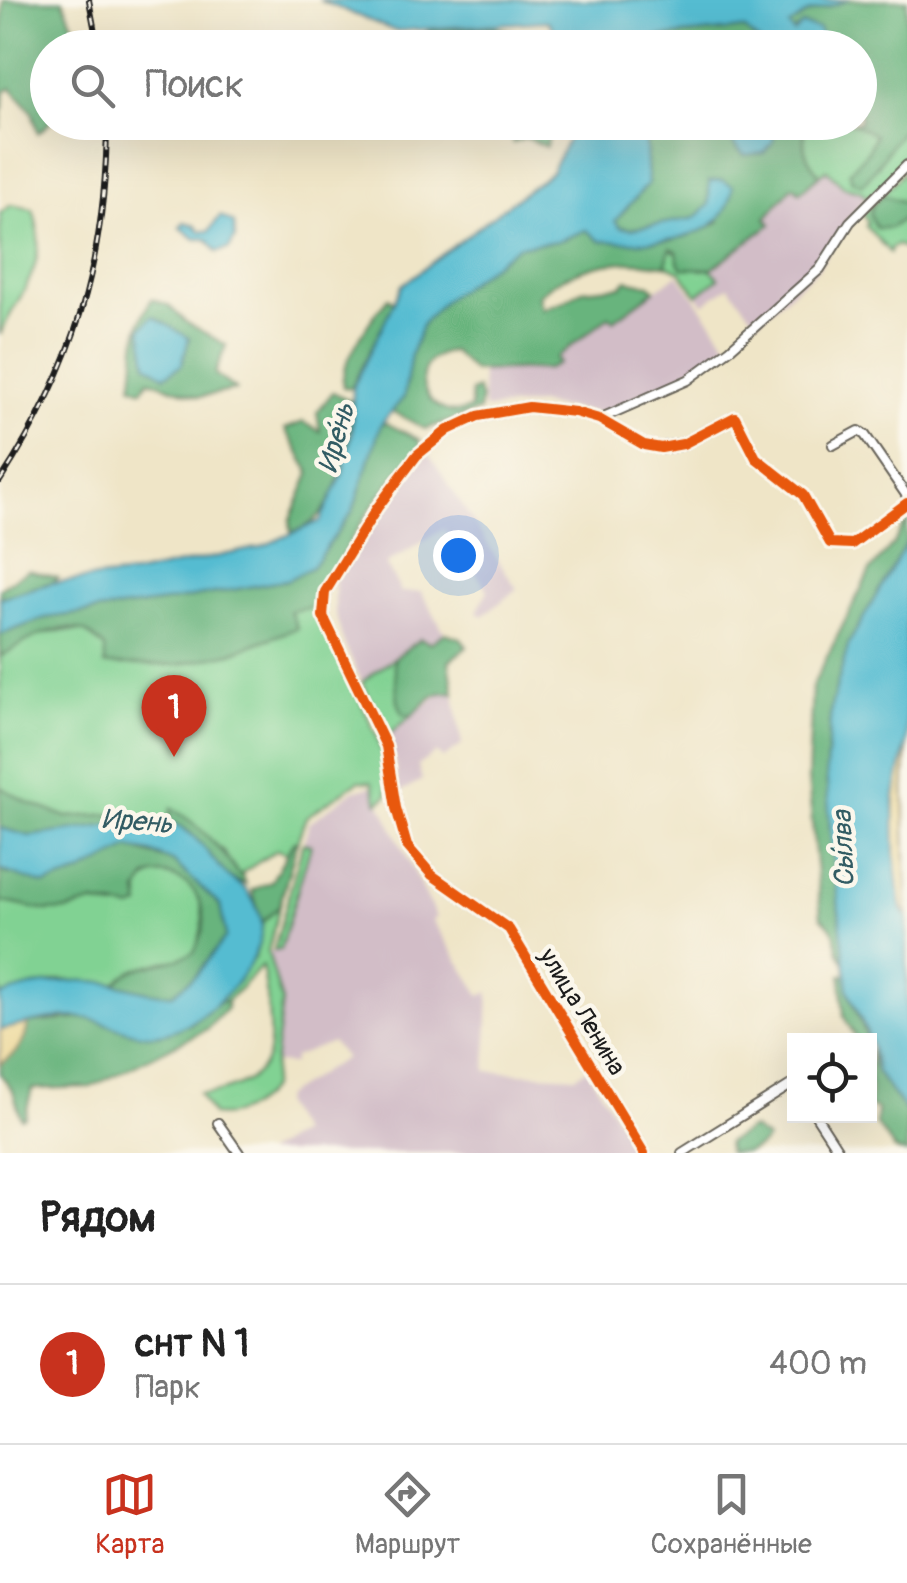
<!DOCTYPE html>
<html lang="ru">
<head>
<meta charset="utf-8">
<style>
  :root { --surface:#fff; --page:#f6f6f6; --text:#222; --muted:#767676; --line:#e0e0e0; --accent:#c8321e }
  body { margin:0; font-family:Pangolin,sans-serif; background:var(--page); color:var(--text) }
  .controls { position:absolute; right:30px; bottom:30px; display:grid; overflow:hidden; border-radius:0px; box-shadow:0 10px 40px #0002 }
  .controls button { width:90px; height:90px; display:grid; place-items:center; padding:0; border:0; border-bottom:2px solid var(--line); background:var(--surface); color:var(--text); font:50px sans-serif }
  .you { position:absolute; left:458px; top:555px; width:35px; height:35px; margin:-25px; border:8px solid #fff; border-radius:50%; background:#1a73e8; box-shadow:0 0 0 15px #1a73e833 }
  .badge { display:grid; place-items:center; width:65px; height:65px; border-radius:50%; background:var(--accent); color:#fff; font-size:32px; font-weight:700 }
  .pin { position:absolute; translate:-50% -82px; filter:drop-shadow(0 2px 5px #0008) }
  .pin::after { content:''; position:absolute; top:52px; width:35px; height:30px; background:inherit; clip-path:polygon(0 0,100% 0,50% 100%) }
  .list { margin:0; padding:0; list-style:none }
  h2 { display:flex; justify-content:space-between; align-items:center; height:130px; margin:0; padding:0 40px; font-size:42px }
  h2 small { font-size:32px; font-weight:400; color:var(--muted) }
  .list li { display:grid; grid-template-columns:65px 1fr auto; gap:30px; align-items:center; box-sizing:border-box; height:160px; padding:0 40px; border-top:2px solid var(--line) }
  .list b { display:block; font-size:38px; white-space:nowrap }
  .list p { margin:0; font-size:32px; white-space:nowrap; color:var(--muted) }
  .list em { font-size:32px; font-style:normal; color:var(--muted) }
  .icon { flex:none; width:55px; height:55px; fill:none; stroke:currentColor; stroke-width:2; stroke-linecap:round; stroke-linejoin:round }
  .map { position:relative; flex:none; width:907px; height:1153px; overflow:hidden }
  .search { position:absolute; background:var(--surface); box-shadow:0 10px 40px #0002; left:30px; right:30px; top:30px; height:110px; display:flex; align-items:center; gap:25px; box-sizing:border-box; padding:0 35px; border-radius:55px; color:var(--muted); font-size:38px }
  .sheet { height:290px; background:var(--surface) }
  nav { display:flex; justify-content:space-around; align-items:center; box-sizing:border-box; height:140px; border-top:2px solid var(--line); background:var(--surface); font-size:28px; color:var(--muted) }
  nav a { display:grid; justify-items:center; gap:5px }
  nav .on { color:var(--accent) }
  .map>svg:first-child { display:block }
</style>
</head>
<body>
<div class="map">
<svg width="907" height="1153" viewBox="0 0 907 1153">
  <rect width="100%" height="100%" fill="#fbf7ec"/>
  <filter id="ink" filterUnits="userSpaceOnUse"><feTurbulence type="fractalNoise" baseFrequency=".01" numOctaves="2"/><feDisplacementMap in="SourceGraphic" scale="20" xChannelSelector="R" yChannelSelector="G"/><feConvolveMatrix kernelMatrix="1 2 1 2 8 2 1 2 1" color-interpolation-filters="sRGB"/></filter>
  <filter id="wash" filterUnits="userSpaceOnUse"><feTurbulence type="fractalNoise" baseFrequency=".0048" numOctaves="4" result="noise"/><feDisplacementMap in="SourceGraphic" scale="40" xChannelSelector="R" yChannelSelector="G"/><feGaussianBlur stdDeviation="2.25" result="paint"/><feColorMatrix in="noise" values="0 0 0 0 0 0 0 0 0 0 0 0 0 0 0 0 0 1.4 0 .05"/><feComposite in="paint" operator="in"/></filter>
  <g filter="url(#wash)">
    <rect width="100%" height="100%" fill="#efe5c7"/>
    <path fill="#d2bdc7" d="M827,170L844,187L860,191L867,198L848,221L818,269L757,322L729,286L704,304L697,295L719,278L711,269L770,224L766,218L793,186L800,191Z
      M678,274L729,346L659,390L605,414L538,404L484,409L481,372L549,369L555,358L610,315L614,320Z
      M428,453L517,589L483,616L477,612L488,590L444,529L386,564L401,592H421L445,633L430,643L419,639L362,682L343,641L335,612V580L397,487Z
      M443,691L454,693L462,745L443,758L436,753L418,765L422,780L398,793L395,760L387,736Z
      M372,786L436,917L432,920L481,996L489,992L486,1071L576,1076L587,1069L638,1153H265L300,1133L282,1104L284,1096L345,1058L332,1042L294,1057L293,1064L274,1063L282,1002L268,952L280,949L311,845L303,843L310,822L353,791Z"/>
    <path fill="#81d293" stroke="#4e7758" stroke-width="2.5" d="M806,123H851L875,134L868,151L850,171L878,167L888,148L903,130H907V164L867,198L860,191L844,187L827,170L820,175C804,157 801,146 806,123Z
      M907,169V203L882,195L870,214L877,228H890L907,216V251L898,245L891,248L890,253L866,226L868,222L863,214Z
      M11,205L33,209C51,265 21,289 0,335V213Z
      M669,248L701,270L711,269L719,278L697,295L681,272L666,265Z
      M321,594V615L377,736L383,755L388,795L378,803L372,782L359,781L306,817L297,842L292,843L287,854L277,850L239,875L222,850L169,815V822L156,819L119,825L122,820L118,814L67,817L29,803L0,787V657L33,636L57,631H84L105,648L176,665L231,653L297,628L290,611Z
      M394,658L403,714L411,716L387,736L362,682Z
      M303,843L311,845L280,950H274Z
      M155,874C204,877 211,914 194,953C169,967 134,960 115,984L60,980L0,996V901L47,911L92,903L113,908L140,906V884Z
      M280,905L268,952L282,1002L271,1088C257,1106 234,1119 212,1115L199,1094C221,1094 257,1083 266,1060C274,1042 266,985 262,966L227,1001L219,1002L255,957L263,922Z"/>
    <path fill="#68b47d" stroke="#42684c" stroke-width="2.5" d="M3,0H63L80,41V47L48,48L50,123L38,133L32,112L12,88L5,91L0,129Z
      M849,0H907V130H902C888,148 878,168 862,185L851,180L850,171L868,151L875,135L851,123L860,122V48L820,47L823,40L797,29L794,33L789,26L808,13Z
      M495,27L542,38L553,47H500L434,38L432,47H407V43L432,30Z
      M744,29L765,47H644V39Z
      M508,123H552L546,147L526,138L513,143Z
      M645,123H736L733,133L776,132V123H806C801,146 804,157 820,175L800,192L793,186L766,218L771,224L711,269L683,268L678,263L677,251L670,248L666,265C653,265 640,261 627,262C598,262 558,275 539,295L542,309L564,301L582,290L621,286L627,280L650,285L655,290L614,320L609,316L556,358L559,363L548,369L473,371L452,351C396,361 431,429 471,408V392L477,389L481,399L479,411L425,429L392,411L404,397L411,354L423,323L445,300L518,246L558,241L586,230L634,242L672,240L699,232L720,221L709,181V205L696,218L631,229L620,227L615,221L648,184Z
      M882,195L907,203V216L890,228H876L870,214L873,205Z
      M389,298L394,303L351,388L343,387C338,367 374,312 389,298Z
      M152,299L168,305L186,322L226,345L215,374L236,390L199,397L149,380L142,390L132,386C138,352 131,330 152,299Z
      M333,392L351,401C351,442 340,522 291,532L290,521L310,474C303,456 293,445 285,429L303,422L320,431L317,412Z
      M386,423L420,440V448C376,492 345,549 316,603L310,608L290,611L297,628L231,653L176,665H105V648C100,643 92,635 85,632C56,620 23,643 0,657V635L45,618L165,602L287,580L312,567L353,511L381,424Z
      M907,519V542L849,643L831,707L826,769L830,831L846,964C831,947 844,936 821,917L808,779L812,687L870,571L894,543Z
      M28,570L58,578L53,582L0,598V588Z
      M445,633L461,638L467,647L449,661L454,693C433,688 426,705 411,716L403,714L398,702L394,658L420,639L430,643Z
      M0,787L29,803L67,817L119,814L122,820L119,825L30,836L0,828Z
      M171,808C201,825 219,847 239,875L242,874L246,884C211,879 207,831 169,822Z
      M294,841L297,842L280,905L262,923L252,890L271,882Z
      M129,848L173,861L220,905L226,937L196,975L173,995L143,993L115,984C135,960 169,967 194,952C198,943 204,931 204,920C203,891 177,866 147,877L138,891L140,906L132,909L92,903L69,910L47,911L0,901V870L8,875L110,857Z
      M841,975H847L848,991L867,1037L862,1040H857L844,1017Z
      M227,1001V1008L207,1029L91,1087L32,1089L25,1117L21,1118L13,1091L0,1074L1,1063C19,1052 25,1043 28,1023L85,1018L189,1025L219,1002Z
      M871,1050L877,1073L907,1113V1153L895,1150L876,1124L877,1110L870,1106Z
      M751,1128L767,1139C756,1153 745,1153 728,1152L727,1143Z"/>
    <path fill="#eeda9e" stroke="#857b5d" stroke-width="2.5" d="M907,740L904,789L907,917C887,885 891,775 907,740Z
      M28,1023C25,1044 18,1053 0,1064V1030Z"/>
    <path fill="#54bcd1" stroke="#386c76" stroke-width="2.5" d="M319,0H849L808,13L789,26L794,33L802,25L819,29L823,40L820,47H765L744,29L645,39L644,47L566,48L548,21L395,31Z
      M736,122L776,123L773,142L764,153L744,155L733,144Z
      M576,123H645L648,184L615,221L620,227L631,229L695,218L709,205V181L722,180L733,186C728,248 645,243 600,241L586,230L558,241L518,246L445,300L423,323L411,354L404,397L381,424L353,511L312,567L287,580L165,602L45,618L0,635V598L51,583L134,574L261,547L320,521L342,475L352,433L353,387L402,285L551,172Z
      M220,216L234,223L235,238L229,249L217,252L207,239H195L180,227L184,222L195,225L200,231H209Z
      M153,316L189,338L182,365L165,376L147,364L141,329Z
      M907,542V740L894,800L895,855L901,908L907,917V1113L877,1073L870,1040L848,990L830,831L826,769L831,707L849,643Z
      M156,819C197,828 199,845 225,873C232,881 241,883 248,892C254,901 262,915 262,927C260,972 196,1036 149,1035C130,1035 109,1023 90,1019C62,1013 27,1024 0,1030V996C36,983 73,977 110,983C135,988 147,994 173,994L196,975L226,937L220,905L173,861L150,852L129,848L79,874L45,885L0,870V828L30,836Z"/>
  </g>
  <g filter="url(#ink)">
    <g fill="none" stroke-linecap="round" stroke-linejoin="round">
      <g stroke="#666258" stroke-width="12">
        <path id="street" d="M735,417L756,458L803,495L830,543L852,544L907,503
          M599,419L688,380L730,349L820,269L850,222L907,165
          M833,445L859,431L865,435L907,496
          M816,1116L840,1153
          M218,1123L239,1153
          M682,1153L794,1083"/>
      </g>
      <g stroke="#666258" stroke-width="15">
        <path id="secondary" d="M644,1153L509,929L432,875L407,846L396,808L386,746L323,616L325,592L377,508L417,455L448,430L478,416L529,407L575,412L599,419L644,445L661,448L683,444L735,417"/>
      </g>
      <use href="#street" stroke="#fff" stroke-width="8"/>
      <use href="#secondary" stroke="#fce5c4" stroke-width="10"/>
      <g stroke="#1c1c1c" stroke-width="6">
        <path id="rail" d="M89,0L98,48
          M0,481C75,366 106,261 107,122"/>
      </g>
      <use href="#rail" stroke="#fbf7ec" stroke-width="2.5" stroke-dasharray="8" stroke-linecap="butt"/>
      <g stroke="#fbf7ec" stroke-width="16">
        <path id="cycleway" d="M644,1153L509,929L432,875L407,846L396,808L386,746L323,616L325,592L377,508L417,455L448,430L478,416L529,407L575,412L599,419L644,445L661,448L683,444L735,417L756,458L803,495L830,543L852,544L907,503"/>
      </g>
      <use href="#cycleway" stroke="#e8590c" stroke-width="10"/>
    </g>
  </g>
  <g text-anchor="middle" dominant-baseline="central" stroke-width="9" stroke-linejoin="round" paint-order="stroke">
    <g font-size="25" fill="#1c1c1c" stroke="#fbf7ec">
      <text transform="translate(582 1012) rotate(59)">улица Ленина</text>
    </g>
    <g font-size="28" font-style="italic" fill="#325c64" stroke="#fbf7ec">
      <text transform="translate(337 438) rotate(-75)">Ире́нь</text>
      <text transform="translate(137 822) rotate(4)">Ирень</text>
      <text transform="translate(844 849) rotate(-92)">Сы́лва</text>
    </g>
  </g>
</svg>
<div class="controls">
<button><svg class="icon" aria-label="locate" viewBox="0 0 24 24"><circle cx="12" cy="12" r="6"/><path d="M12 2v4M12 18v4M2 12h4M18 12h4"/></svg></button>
</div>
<div class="you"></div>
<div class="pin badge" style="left:174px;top:757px">1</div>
<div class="search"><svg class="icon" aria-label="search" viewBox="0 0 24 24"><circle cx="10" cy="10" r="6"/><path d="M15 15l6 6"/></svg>Поиск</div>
</div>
<section class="sheet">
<h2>Рядом<small></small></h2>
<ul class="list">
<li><span class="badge">1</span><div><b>снт N 1</b><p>Парк</p></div><em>400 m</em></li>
</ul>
</section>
<nav>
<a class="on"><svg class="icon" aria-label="map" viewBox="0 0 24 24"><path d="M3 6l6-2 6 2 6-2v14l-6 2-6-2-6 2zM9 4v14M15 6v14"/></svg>Карта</a>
<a><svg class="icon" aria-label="directions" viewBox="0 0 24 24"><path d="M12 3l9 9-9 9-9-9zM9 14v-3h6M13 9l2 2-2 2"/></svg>Маршрут</a>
<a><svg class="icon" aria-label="saved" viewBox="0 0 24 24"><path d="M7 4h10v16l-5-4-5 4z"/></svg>Сохранённые</a>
</nav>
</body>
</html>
